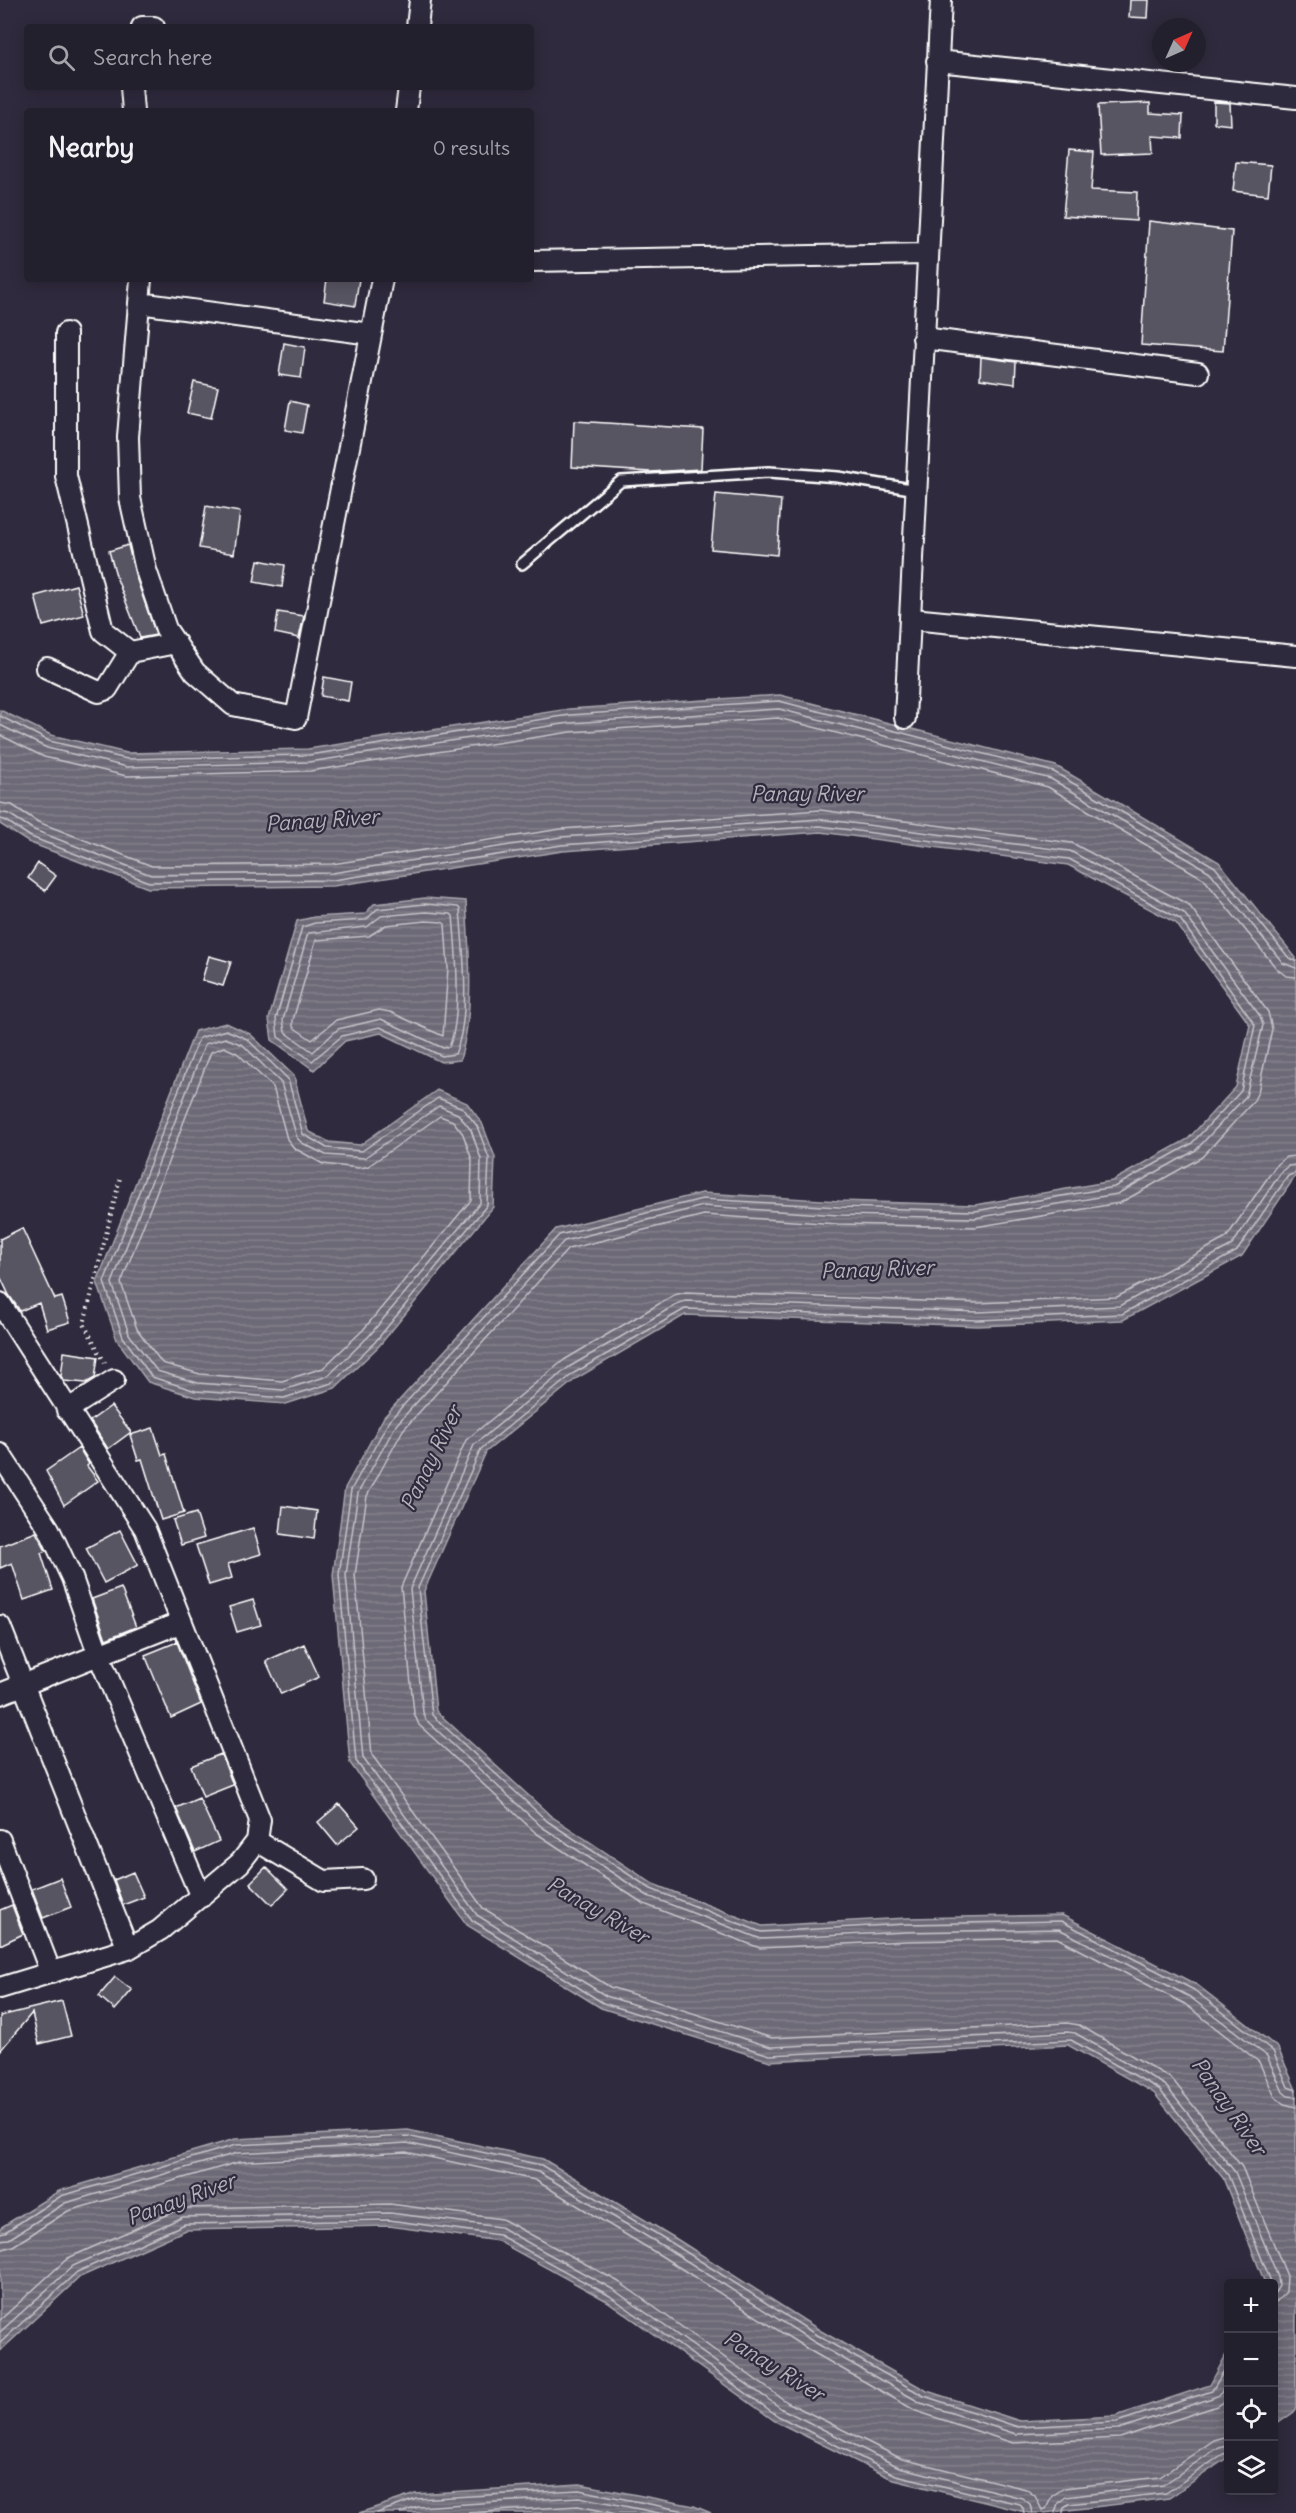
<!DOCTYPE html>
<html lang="en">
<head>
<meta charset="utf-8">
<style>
  :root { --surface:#23202e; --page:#2f2d3a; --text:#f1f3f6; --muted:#a3a3aa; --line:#403e4a }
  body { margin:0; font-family:Delius,sans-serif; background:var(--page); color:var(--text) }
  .controls { position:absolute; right:18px; bottom:18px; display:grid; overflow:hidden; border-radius:6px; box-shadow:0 3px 15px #0003 }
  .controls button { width:54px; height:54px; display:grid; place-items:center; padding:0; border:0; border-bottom:2px solid var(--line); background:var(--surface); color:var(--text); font:30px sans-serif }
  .compass { position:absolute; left:1152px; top:18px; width:54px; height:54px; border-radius:50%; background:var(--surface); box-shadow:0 3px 15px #0003; rotate:45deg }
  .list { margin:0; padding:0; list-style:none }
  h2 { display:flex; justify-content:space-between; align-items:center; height:78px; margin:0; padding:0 24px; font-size:26px }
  h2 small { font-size:20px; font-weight:400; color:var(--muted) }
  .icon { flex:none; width:33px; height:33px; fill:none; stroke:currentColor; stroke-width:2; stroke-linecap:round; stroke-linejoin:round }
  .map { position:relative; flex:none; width:1296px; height:2513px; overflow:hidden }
  .search { position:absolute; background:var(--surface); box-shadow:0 3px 15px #0003; left:24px; top:24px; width:510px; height:66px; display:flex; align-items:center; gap:15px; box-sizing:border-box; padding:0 21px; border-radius:6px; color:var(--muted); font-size:22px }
  .panel { position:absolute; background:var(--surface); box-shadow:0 3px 15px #0003; left:24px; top:108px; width:510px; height:174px; border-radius:6px }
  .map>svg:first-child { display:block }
</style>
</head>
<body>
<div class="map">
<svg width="1296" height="2513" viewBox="0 0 1296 2513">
  <defs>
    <pattern id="water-rules" width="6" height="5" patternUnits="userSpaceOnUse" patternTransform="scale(1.5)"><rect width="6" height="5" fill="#6d6a77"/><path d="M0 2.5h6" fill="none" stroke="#83808b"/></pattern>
  </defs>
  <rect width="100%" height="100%" fill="#2f2a3d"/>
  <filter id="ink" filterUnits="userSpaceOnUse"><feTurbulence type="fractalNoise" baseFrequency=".0167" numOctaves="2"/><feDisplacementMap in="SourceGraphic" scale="12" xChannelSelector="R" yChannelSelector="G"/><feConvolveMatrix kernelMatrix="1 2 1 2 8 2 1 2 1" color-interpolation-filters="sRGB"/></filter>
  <g filter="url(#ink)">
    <path fill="url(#water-rules)" stroke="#a7a6ad" stroke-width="1.5" d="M780,695L1056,766L1219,862L1296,958V1175L1242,1256L1123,1320L978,1326L685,1315L577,1378L486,1452L424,1591L436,1711L551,1816L653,1884L762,1926L907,1918L1062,1915L1197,1985L1278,2048L1296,2090V2406L1294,2412L1274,2426V2284L1265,2283L1223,2178L1154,2093L1068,2045L770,2061L601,2008L467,1925L350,1763L333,1575L345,1488L384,1417L556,1229L702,1193L839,1201L975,1205L1112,1181L1188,1139L1236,1087L1250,1025L1176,923L1068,865L821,832L563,851L333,886L148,888L28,842L0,824V710L51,735L127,753L308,749L569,709Z
      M425,898L466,901C469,954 475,1009 460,1060L441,1062L381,1033L345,1041L314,1070L272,1040L269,1019L297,921L314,917L365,914L374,904Z
      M226,1023L250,1034L294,1076L308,1131L329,1142L360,1145L437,1090L467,1103L482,1123L495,1157L493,1207L379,1346L335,1388L286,1404L195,1397L148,1382L117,1340L97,1282L195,1031Z
      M408,2130L543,2159L675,2238L821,2331L927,2391L1020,2421L1116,2416L1210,2385L1228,2351V2457L1169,2498L1044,2513H1029L894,2480L775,2421L607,2301L498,2241L389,2226L186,2230L80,2277L0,2351V2228L59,2191L235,2139Z
      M580,2484L694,2506L711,2513H359L415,2494Z"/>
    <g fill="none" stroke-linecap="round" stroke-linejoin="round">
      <path stroke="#c5c3c9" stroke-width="1.5" d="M0,716L49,741L127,759L309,755L570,715L779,701L1054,772L1215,867L1289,958L1296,961
        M0,725L47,748L127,767L309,762L570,723L779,709L1051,779L1210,872L1283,963L1296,968
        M0,735L44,757L127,776L310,771L571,732L778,718L1048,787L1204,879L1277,969L1286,976L1296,977
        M0,803L12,805L38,822L152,866L332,864L561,829L820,810L1072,843L1189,905L1268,1012L1272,1029L1258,1092L1253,1102L1202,1157L1120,1203L975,1227L838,1224L704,1215L568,1249L403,1430L367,1496L355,1575L372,1755L483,1908L610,1987L772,2038L1067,2023L1079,2025L1172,2079L1242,2167L1287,2276L1286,2292L1274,2304
        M0,812L9,814L34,830L151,875L332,873L562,837L820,819L1070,851L1184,913L1260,1016L1263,1025L1246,1096L1196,1150L1117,1194L975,1218L839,1215L703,1206L564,1241L396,1425L358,1493L346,1575L363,1758L477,1915L606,1996L771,2047L1067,2032L1075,2033L1165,2085L1235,2172L1278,2277L1279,2286L1274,2294
        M0,819L5,820L31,837L149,882L333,880L562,845L820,826L1069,859L1180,919L1255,1025L1241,1091L1191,1144L1114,1187L975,1211L839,1207L702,1199L559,1235L389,1421L351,1490L339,1575L356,1761L472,1920L603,2003L770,2055L1071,2040L1159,2089L1228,2175L1272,2284
        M425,904L458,907L460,909C463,950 471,1017 455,1054L442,1056L380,1027L342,1036L312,1061L278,1037L276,1019L302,927L315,923L366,920L377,909Z
        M426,912L451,914L453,916C456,949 462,1018 449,1047L443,1048L381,1019L338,1029L313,1052L285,1032L283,1020L308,933L367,927L381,916Z
        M426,921L442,922L445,924L448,968L443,1036L390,1012L379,1010L336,1020L312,1040L293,1027V1020L316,940L369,936L386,925Z
        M226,1030L247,1039L288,1079L303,1134L327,1148L362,1151L438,1098L463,1108L477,1126L489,1158L487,1205L375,1342L332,1383L284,1398L196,1391L152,1377L123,1337L104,1282L199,1038Z
        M225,1038L243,1045L281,1083L297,1138L302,1143L326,1155L364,1158L439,1106L458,1114L471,1130L481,1159L480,1203L369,1336L328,1376L283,1390L198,1383L157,1371L129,1334L112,1283L205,1044Z
        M224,1047L237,1053L273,1087L287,1139L294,1148L323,1164L358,1168L367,1167L440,1116L453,1121L463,1134L472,1160L471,1200L363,1330L323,1368L282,1381L200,1374L162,1363L137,1329L121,1283L211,1052Z
        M1296,1156L1286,1157L1277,1164L1226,1238L1117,1297L978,1303L686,1292L674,1295L564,1360L466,1440L401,1587L414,1713L419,1725L536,1833L644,1904L760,1948L907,1941L1057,1938L1185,2004L1259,2062L1275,2097L1284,2104L1296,2107
        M1296,1165L1288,1166L1282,1171L1232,1245L1119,1306L978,1312L686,1301L679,1303L569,1367L474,1445L410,1589L423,1712L426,1720L542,1827L648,1896L761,1939L907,1932L1059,1929L1190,1997L1267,2056L1283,2092L1288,2096L1296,2097
        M1296,1173L1288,1176L1237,1251L1122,1314L978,1320L685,1309L574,1373L481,1449L418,1588L432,1715L547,1821L651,1889L761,1932L907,1924L1061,1921L1194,1990L1273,2051L1288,2087L1296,2090
        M0,2233L5,2232L61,2196L236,2145L407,2136L541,2165L672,2243L818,2336L924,2396L1018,2427L1117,2422L1212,2391L1228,2364
        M0,2240L9,2239L65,2203L237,2153L407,2143L538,2172L668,2249L814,2342L921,2403L1016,2434L1119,2429L1215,2397L1221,2393L1228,2379
        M0,2250L13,2246L68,2211L239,2162L406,2152L535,2180L663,2257L809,2350L916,2411L1013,2443L1120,2438L1217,2406L1228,2398
        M0,2320L68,2258L182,2208L390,2204L502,2219L619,2282L787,2402L902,2459L1026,2489L1035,2496L1042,2510L1046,2509L1052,2496L1064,2488L1160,2477L1214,2440L1228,2436
        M0,2332L73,2266L183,2217L390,2213L500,2227L614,2290L782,2409L899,2467L1022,2498L1030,2504L1032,2513
        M0,2343L77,2272L185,2224L389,2220L499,2235L610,2296L778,2416L896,2475L1019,2504L1023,2508L1024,2513
        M377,2513L416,2499L579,2490L695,2513
        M400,2513L418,2507L579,2497L659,2513
        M467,2513L578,2506L612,2513
        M1055,2513L1058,2503L1066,2497L1163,2485L1219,2447L1228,2445
        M1063,2513L1064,2507L1069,2504L1166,2493L1223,2454L1228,2453"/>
    </g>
    <path fill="#595564" stroke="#fff" stroke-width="1.5" d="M1130,0H1149L1148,18L1129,17Z
      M1214,102L1230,103L1231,125L1214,123Z
      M1150,103V113L1183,115L1182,138L1152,136L1153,153L1101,155L1098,105Z
      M1069,150L1094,152L1091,190L1137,192L1136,221L1063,216Z
      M1236,162L1271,165L1268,195L1233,191Z
      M1149,221L1232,231L1223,351L1141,345Z
      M327,279H359L355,306L324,301Z
      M284,343L305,347L301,378L279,375Z
      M981,357L1016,362L1015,384L980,379Z
      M194,382L218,387L211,418L187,413Z
      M290,401L307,405L302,433L285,430Z
      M574,421L703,429L701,469L650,472L572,467Z
      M716,494L781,500L777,555L711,549Z
      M206,506L240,512L234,554L199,548Z
      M128,545L135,574L156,635L140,638L117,579L109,551Z
      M258,560L285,565L282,587L254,582Z
      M76,585L84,615L43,626L35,596Z
      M278,612L304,616L299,638L275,633Z
      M324,677L351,682L348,701L321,696Z
      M38,863L56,876L45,891L28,878Z
      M209,956L231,962L223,986L202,980Z
      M22,1228L55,1299L62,1297L70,1322L47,1329L39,1303L20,1311L9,1295L0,1276V1239Z
      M64,1352L98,1357L95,1378L86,1383L64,1381L61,1376Z
      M111,1406L131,1432L108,1449L90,1421Z
      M153,1428L162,1455L166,1454L184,1513L161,1520L142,1459L138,1460L130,1435Z
      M79,1448L89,1464L87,1466L98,1481L64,1505L46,1471Z
      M283,1506L317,1511L314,1539L280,1534Z
      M196,1513L204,1538L181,1545L173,1520Z
      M253,1528L261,1554L228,1564L232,1578L209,1585L196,1545Z
      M120,1530L138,1565L104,1583L86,1548Z
      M36,1532L46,1551L41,1553L53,1590L24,1600L12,1563L0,1568V1546Z
      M121,1588L136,1627L106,1639L92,1599Z
      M253,1600L261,1625L237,1632L229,1607Z
      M177,1642L201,1704L171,1718L145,1655Z
      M304,1644L319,1677L281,1694L266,1661Z
      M221,1754L233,1785L203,1797L191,1766Z
      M199,1798L219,1841L195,1852L176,1808Z
      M339,1804L359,1827L337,1845L318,1822Z
      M266,1867L288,1889L272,1905L250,1883Z
      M133,1872L144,1897L123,1905L114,1880Z
      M60,1878L71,1907L43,1918L32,1889Z
      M12,1905L23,1934L0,1945V1910Z
      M115,1977L132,1990L115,2010L99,1996Z
      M62,2001L71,2036L39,2044L32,2013L0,2051V2016Z"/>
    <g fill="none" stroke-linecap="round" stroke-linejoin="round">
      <g stroke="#fff" stroke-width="14">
        <path id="service" d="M522,564L621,481L769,472L838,477L917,490"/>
      </g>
      <g stroke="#fff" stroke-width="24">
        <path id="minor" d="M142,27H154
          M417,27L420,0
          M937,61L1296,98
          M131,87L133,111
          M406,111L409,87
          M531,261L928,254
          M141,279L128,437L130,498L146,570L166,629L195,672L233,705L296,718L382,279
          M139,303L371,334
          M66,333V476L103,631L130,652L176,643
          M923,338L1198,373
          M912,619L1296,656
          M47,668L99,692L107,689L130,652
          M905,718L941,0
          M0,1303L145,1529L260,1820L257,1841L240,1863L160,1930L128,1949L0,1988
          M67,1410L114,1380
          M0,1454L49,1529L72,1578L99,1656L201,1897
          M0,1626L128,1949
          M0,1694L182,1622
          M0,1840L51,1973
          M257,1841L324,1881L363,1879"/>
      </g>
      <path stroke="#fff" stroke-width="4" stroke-dasharray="1.5 4.5" stroke-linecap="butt" d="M105,1363L84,1324L120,1178"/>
      <use href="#service" stroke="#2f2a3d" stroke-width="9"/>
      <use href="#minor" stroke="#2f2a3d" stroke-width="20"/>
    </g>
  </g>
  <g text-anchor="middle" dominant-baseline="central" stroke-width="4.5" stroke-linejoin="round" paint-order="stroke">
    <g font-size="21" font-style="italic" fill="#b6b4bb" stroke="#2f2a3d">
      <text x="807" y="793">Panay River</text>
      <text transform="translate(322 820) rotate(-4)">Panay River</text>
      <text transform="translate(877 1269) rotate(-2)">Panay River</text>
      <text transform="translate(431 1458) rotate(-64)">Panay River</text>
      <text transform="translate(598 1910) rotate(30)">Panay River</text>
      <text transform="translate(1229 2106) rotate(55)">Panay River</text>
      <text transform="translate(181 2199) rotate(-20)">Panay River</text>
      <text transform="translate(774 2366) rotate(32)">Panay River</text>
    </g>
  </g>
</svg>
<div class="controls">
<button>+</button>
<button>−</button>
<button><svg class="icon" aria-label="locate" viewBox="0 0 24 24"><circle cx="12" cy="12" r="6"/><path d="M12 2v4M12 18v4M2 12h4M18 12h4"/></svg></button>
<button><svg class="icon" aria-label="layers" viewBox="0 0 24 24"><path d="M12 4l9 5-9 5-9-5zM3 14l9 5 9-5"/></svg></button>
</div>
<svg class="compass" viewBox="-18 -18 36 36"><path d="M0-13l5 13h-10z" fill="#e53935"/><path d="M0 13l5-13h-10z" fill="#a3a3aa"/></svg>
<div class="search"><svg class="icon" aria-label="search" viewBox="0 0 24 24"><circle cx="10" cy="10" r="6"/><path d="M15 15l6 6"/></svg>Search here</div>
<section class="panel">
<h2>Nearby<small>0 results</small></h2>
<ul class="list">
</ul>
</section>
</div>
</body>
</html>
